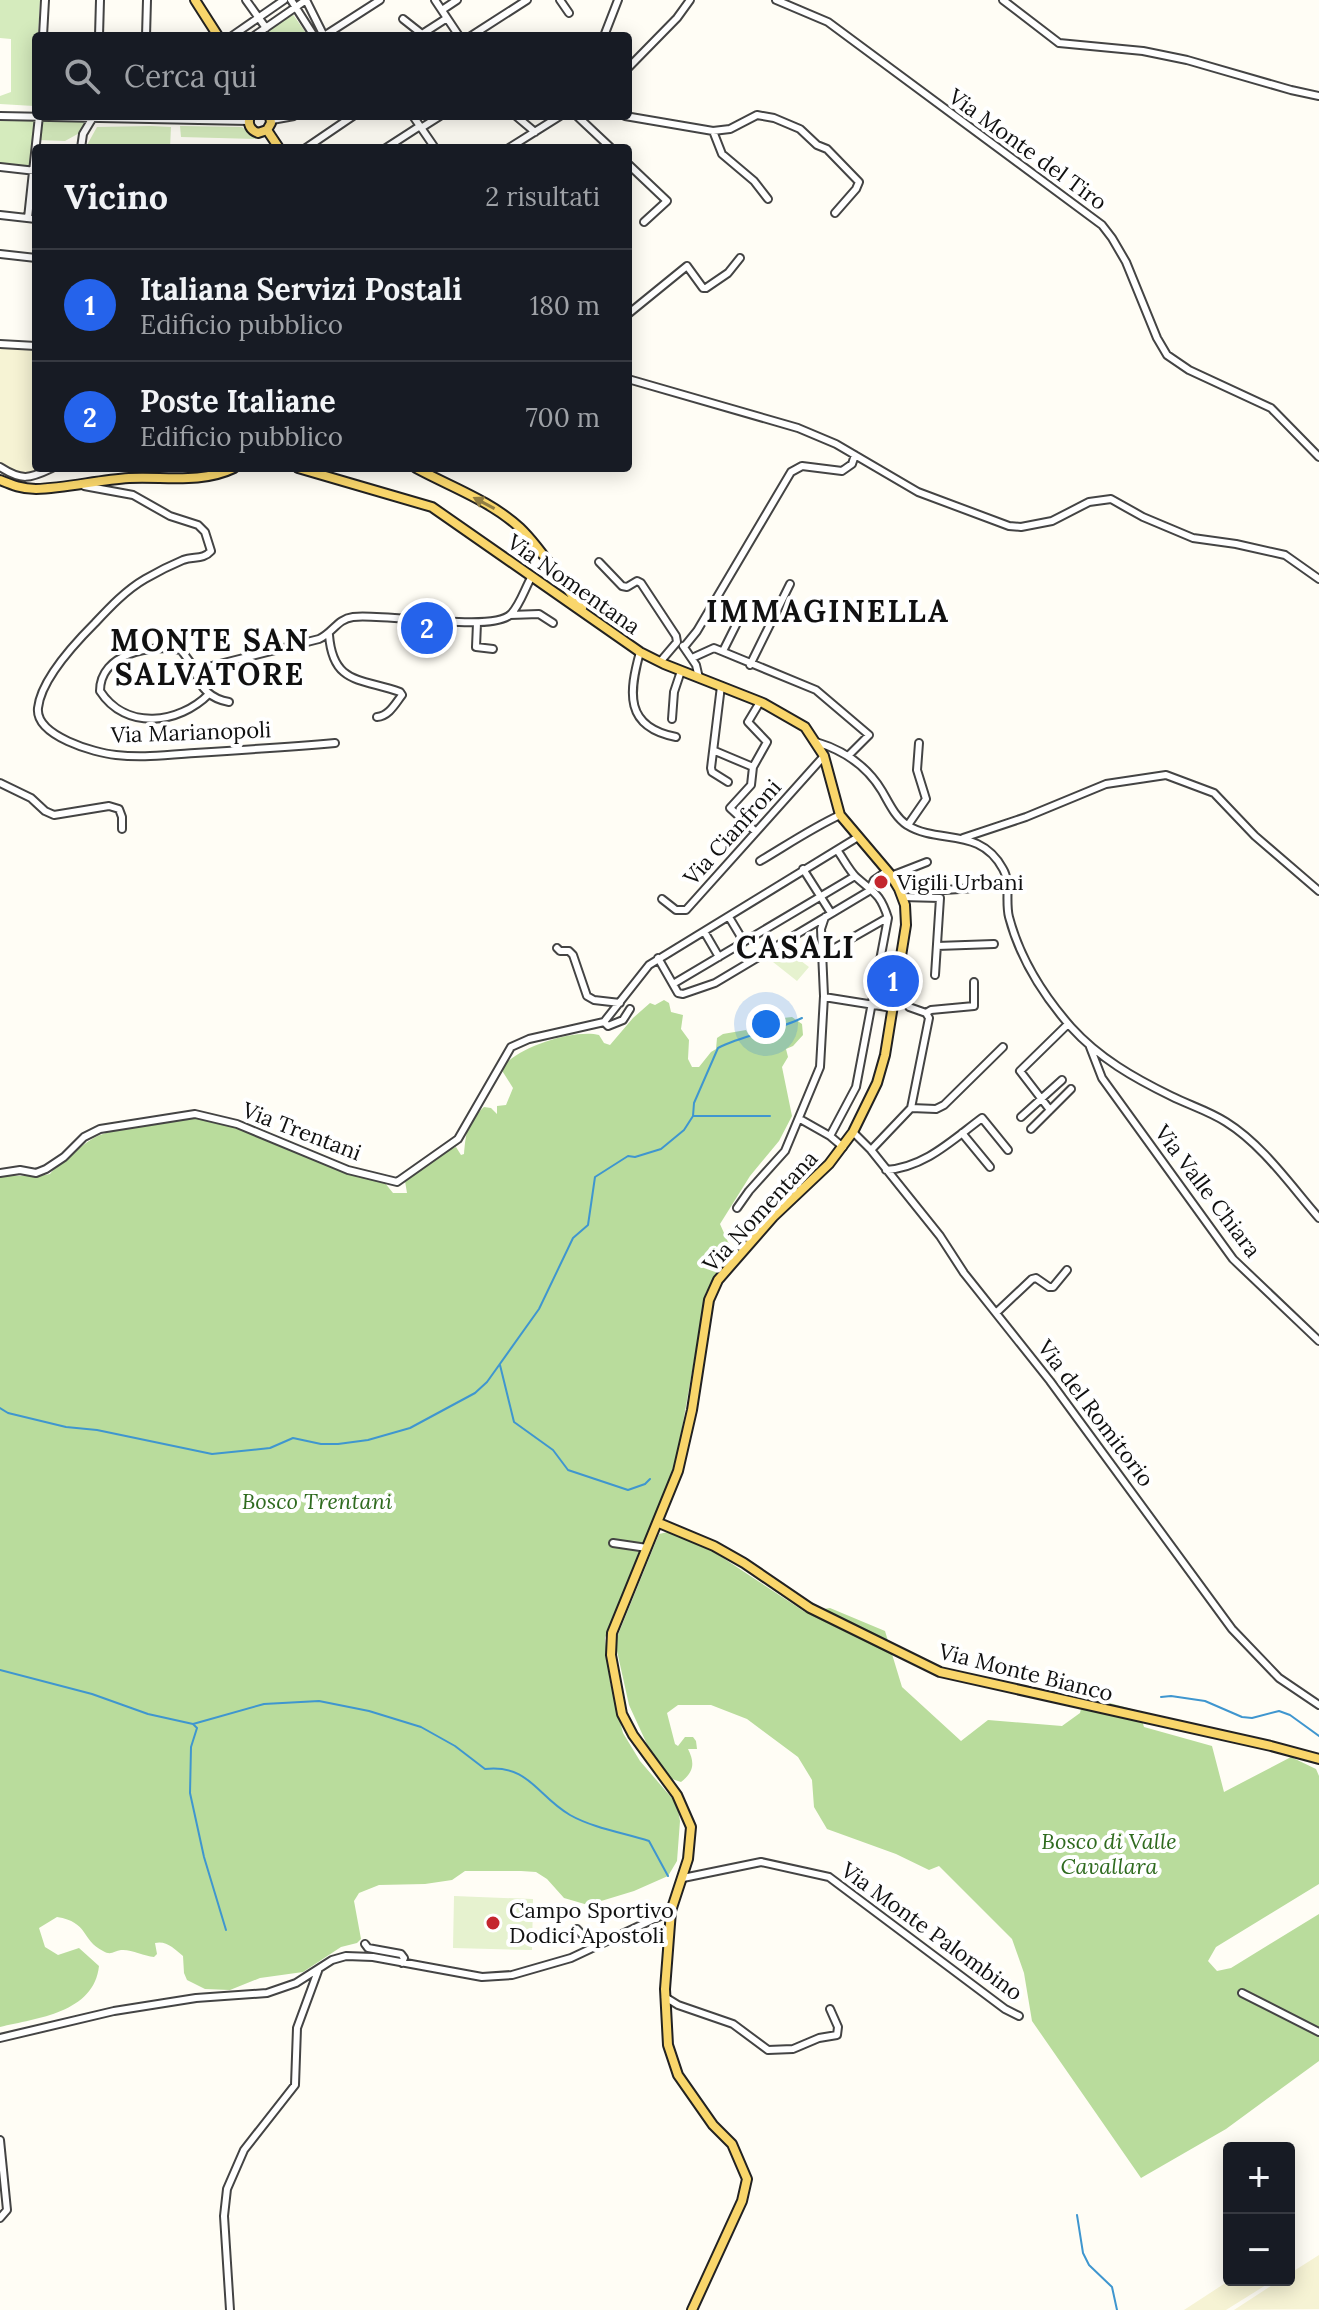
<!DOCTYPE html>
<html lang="it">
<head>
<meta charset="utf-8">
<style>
  :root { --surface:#171b24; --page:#20242c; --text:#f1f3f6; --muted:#9ea1a6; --line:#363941; --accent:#2563eb }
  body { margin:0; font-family:Lora,serif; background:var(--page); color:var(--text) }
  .controls { position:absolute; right:24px; bottom:24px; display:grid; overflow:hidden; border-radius:8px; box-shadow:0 4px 20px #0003 }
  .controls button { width:72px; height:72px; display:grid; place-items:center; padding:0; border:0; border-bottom:2px solid var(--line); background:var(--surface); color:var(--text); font:40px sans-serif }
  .you { position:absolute; left:766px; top:1024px; width:28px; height:28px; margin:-20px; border:6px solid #fff; border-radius:50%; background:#1a73e8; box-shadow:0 0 0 12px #1a73e833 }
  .badge { display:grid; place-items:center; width:52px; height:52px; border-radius:50%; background:var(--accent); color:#fff; font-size:26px; font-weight:700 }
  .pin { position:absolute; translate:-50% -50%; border:4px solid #fff; box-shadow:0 2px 8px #0006 }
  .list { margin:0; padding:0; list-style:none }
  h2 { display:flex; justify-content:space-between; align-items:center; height:104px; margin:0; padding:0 32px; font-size:34px }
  h2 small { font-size:26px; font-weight:400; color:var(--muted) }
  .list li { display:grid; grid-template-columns:52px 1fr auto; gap:24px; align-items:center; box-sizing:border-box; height:112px; padding:0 32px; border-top:2px solid var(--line) }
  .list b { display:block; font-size:30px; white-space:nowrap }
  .list p { margin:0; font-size:26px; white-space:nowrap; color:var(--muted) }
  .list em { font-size:26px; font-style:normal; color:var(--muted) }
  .icon { flex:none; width:44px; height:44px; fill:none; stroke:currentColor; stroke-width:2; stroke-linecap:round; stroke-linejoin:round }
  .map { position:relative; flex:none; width:1319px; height:2310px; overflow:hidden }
  .search { position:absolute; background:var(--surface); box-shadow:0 4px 20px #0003; left:32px; top:32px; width:600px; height:88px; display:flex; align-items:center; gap:20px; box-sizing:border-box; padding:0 28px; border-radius:8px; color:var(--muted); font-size:30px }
  .panel { position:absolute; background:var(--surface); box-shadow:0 4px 20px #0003; left:32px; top:144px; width:600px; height:328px; border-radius:8px }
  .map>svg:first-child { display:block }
</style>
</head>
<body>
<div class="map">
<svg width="1319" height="2310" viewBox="0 0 1319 2310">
  <rect width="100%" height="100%" fill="#fffdf5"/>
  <path fill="#f6f3d4" d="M0,345L36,347V468H51L25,477L0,464Z
    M1319,2255V2309L1234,2310L1280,2280H1289V2274Z
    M1230,2280H1274L1226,2310H1184Z"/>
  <path fill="#d5ebbd" d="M0,0H40L38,36H36L34,106L0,104V96L11,92V39L0,38Z
    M292,13L308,36H262Z
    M0,116L84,122L83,131L65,141L37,140L33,171L0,167Z
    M151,126L171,127L170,148L87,145L97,127Z
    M180,126L242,127L256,139L181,137Z"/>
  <path fill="#b9dc9c" d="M664,1000L669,1003L671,1012L683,1015L681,1029L689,1040L688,1059L692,1067H699L711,1052L716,1049L717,1038L723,1034L746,1030L749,1035L755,1033C763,1018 776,1019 792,1017L802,1024L803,1035L793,1046L786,1049L788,1057L782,1067L792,1116L779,1141L750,1176L720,1224L728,1242L737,1253L706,1292L674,1474L642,1545L605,1638L610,1682L623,1733L640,1761L677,1804L680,1821L677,1861L668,1876L634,1891L588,1905L564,1898L547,1879L536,1872L521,1871H465L452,1880L425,1884L379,1885L359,1893L354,1901L361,1939L357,1943L341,1947L303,1972L260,1978L230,1990L205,1989L187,1980L184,1973L183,1956C175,1949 166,1940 155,1943L157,1954L154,1957C144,1956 131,1949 121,1950C114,1951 111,1956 103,1951C81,1940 89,1922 57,1917L39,1928L45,1947L58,1955L79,1948L99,1966C94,2013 37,2018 0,2027V1177C17,1174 33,1178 50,1174C58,1164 81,1146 92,1139C107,1129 184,1114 201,1117C240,1123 277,1142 313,1157L315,1161L319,1160L385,1183L393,1193H407L405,1181C422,1170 437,1154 456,1147L461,1155L464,1154C466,1134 466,1123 484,1107L491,1108L497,1114V1106L506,1105L513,1088L501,1069C516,1047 574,1029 599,1035L604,1043L610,1045L633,1018L650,1003L655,1005Z
    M668,1532L714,1552L805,1612L830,1608L885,1631L902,1687L961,1741L988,1720L1062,1726L1080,1713L1084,1696L1139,1711L1144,1727L1212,1746L1224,1792L1291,1757L1316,1769L1319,1776V1884L1216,1947L1208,1961L1217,1971L1231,1968L1319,1914V2061L1226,2129L1141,2178L1032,2021L1024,1973L1012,1939L939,1866L929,1870L896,1854L827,1829L814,1807L812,1780L798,1757L747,1719L711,1705H678L667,1713L675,1744L678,1746L685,1737H693L696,1741L697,1749H688C695,1763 694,1772 681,1782L672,1779L656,1764L629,1705L615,1642L659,1534Z"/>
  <path fill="#e6f2cf" d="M784,948L809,967L797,981L773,962Z
    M454,1896L533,1899L532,1950L453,1948Z"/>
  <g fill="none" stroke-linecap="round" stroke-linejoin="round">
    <path stroke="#3f96cf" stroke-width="2" d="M693,1116H770
      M500,1365L514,1422L553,1450L568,1470L628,1490L645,1484L650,1479
      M0,1408L8,1413L66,1427L97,1430L212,1454L270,1448L293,1438L321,1444H338L368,1440L410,1428L475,1393L487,1382L539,1309L573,1238L588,1225L595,1177L628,1156L635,1157L661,1149L684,1130L693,1116L694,1103L718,1048C743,1035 776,1031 802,1018
      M0,1670L92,1694L148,1714L193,1724L197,1728L191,1747L190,1793L204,1857L226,1930
      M1161,1697L1171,1696L1205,1701L1242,1717L1252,1718L1279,1711L1290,1715L1319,1736
      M193,1724L264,1704L319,1701L369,1711L421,1727L455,1746L485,1769C529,1764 537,1796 570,1815C593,1828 624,1833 649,1841L668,1876
      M1077,2215L1083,2253L1089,2265L1112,2287L1117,2310"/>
    <g stroke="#444" stroke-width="10">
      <path id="minor" d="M246,0L266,28
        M291,0L314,36
        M306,0L324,36L380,0
        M435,0L459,36
        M560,0L569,13
        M776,0L828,22L1102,225L1112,238L1126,262L1157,338L1167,355L1189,370L1271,408L1319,457
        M1003,0L1059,43L1143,51L1187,60L1291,90L1319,96
        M442,10L457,0
        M403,19L422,34
        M43,36L45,0
        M99,36L100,0
        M146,36L147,0
        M232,36L284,0
        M254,36L306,0
        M419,36L447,18
        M471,36L527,0
        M604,36L618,0
        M628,68L677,18L690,0
        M0,116L249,121
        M413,116L435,148
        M516,116L535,132
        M577,116L611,148
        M625,116L713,131L730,129L757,115L774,118L800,129L817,145L827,149L859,182L856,189L835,213
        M272,120L294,116
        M421,128L440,116
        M713,131L722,154L754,181L768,199
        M81,148L83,134L92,119
        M306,148L353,116
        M386,148L420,126
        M509,148L560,116
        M628,164L667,201L644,222
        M0,167L36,171
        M0,215L36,219
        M28,218L39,116
        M0,254L36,258
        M628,314L687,266L703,288H706L728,273L740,258
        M0,344L36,346
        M628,379L798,428L836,444L918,492L1009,526L1021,527L1052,521L1089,502L1111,499L1143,517L1193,538L1236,544L1285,555L1319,579
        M0,467C22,481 29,479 52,468
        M84,486L133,495L170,516L198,525L205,532L211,551C203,560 194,556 183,560C171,565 157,572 145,579C126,590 110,607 95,623C75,643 41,679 38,708C35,736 95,753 116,755C142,758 169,755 195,753C242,750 288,747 335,743
        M599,562L622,586L627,587L637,581L641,583L676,636L677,642L660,662
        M510,615L539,614L553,623
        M422,619L416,622L414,633L420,637H427
        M477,623L476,647L493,649
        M329,635C333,685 361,678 400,692L402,695C395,704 389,716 377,717
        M683,646L696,665L699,678
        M684,647L697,631L791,472L802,466L842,471L852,464L855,455
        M723,651L741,615
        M640,652C629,692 624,727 676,737
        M692,658L714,648L816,690L869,735L848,756
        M750,665L790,584
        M196,670L181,650C152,644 100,653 100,691C126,731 179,724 209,694
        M192,671L319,639C333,633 337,619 353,617C385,613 493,633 511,614C520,605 525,588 532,576
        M195,671C200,688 211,699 229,702
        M721,686L711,768L712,772L728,782
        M672,719L674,692L681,671
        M816,742C843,750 867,766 882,791C889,803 895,817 907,825C939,845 980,826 1003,869C1011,882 1005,902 1009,917C1020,959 1043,995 1071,1027C1099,1058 1134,1078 1171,1096C1189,1105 1209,1111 1226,1122C1263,1145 1291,1186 1319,1218
        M715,751L753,767L751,785L730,808L756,832
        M753,767L767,742L748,722L760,702
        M0,783L31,798L45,811L54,815L109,806L119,809L122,817V829
        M908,825L926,799L917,770L919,743
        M963,838L1026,817L1106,784L1166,775L1214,793L1255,836L1319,891
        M760,861C787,845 812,828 840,815
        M803,869L831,913
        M891,876L927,862
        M944,890L1006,886
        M902,897L940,898L935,975
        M662,899L676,910H686L824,756
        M729,917L744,942
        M705,933L719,957
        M937,946L994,944
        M557,948L560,951H569L573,955L587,996L594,1000L620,1003
        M824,954L887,918
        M658,958L678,993L683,994L715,983L869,891L874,880L887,871
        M898,978L909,1007L926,1013L931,1010L974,1006V982
        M673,984L855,876
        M824,997L893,1008
        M604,1022L608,1026L623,1020L630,1009
        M1068,1024L1020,1071L1050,1110L1071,1089
        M1090,1047L1102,1078L1233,1259L1319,1341
        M911,1108L936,1109L944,1105L1003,1047
        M1021,1117L1062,1080
        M800,1119L830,1136L843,1147
        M1031,1129L1050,1110
        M853,1132L871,1150L940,1236L964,1273L1050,1381L1232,1629L1279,1678L1319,1705
        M962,1133L990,1167
        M830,1136L856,1087L888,918C880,893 874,893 856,877C849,870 843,858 837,850
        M871,1150L911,1108L929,1018L926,1013
        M886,1170C925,1167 951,1141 982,1118L1008,1150
        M0,1173L20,1170L36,1173L46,1169L64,1157L84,1137L100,1129L195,1114L237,1124L348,1170L397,1182L458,1139L511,1047L529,1039L604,1022L649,965L858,837
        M737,1208L749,1191L785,1151L820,1067L824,996L821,929L825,917
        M997,1312L1032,1279L1036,1278L1049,1287H1053L1067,1270
        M613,1543L647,1548
        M683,1878L761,1862L829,1877L1005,2009L1019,2016
        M577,1929L593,1947
        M365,1944L368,1948L401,1954L404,1958L402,1963
        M1242,1993L1319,2032
        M665,1997L678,2005L733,2024L768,2050L793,2049L819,2038L837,2035L838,2027L830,2009
        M0,2038L114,2011L196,1998L267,1993L296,1983L332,1960L346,1956L373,1957L482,1977L512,1975L571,1958L671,1911
        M0,2140L7,2210L0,2218
        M230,2310L224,2216L227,2189L244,2150L295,2085L297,2028L318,1971"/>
    </g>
    <g stroke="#222" stroke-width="12">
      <path id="major" d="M195,0L218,36
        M250,116C247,124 250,130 258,133L267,130
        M267,130L279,148
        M267,130L271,123L270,116
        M298,468L432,507L640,652L664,664L763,703L805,727L824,756L840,815L890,874L899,889L905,905L906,925L885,1055L877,1083L853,1132L829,1164L773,1217L718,1280L709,1300L692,1410L678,1471L612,1633L611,1655L622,1714L633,1735L677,1795L691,1827L688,1859L671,1911L665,1989L668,2045L678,2075L713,2125L732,2144L747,2179L742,2201L692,2310
        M416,468C451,487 491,501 520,528C545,552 560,582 582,608
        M0,480C12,485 22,489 36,489C67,488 98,480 129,478C163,476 201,484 234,468
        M659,1523L714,1546L744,1563L810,1608L940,1672L1271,1746L1319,1759"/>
    </g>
    <use href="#minor" stroke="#fff" stroke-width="6"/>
    <use href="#major" stroke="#f9d66b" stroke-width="8"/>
  </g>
  <defs><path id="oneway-solid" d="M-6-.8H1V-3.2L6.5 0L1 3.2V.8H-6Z" transform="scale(2)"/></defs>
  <use fill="#917d42" href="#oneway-solid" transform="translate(484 503) rotate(-152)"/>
  <g fill="#c4262e" stroke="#fff" stroke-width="3">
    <circle cx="881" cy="882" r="8"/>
    <circle cx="493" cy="1923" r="8"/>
  </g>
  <g text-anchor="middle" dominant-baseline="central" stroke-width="8" stroke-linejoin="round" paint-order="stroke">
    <g font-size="22" fill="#111" stroke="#fff">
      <text transform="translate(1028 149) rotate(36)">Via Monte del Tiro</text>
      <text transform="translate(574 584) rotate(35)">Via Nomentana</text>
      <text transform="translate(191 732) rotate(-2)">Via Marianopoli</text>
      <text transform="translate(732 832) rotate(-48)">Via Cianfroni</text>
      <text transform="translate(302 1131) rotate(21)">Via Trentani</text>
      <text transform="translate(1208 1191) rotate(53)">Via Valle Chiara</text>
      <text transform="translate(760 1211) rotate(-47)">Via Nomentana</text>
      <text transform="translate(1096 1413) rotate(53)">Via del Romitorio</text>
      <text transform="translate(1026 1672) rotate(14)">Via Monte Bianco</text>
      <text transform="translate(932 1931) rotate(36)">Via Monte Palombino</text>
    </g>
    <g font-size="22" fill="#111" stroke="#fff" text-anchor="start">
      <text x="897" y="882">Vigili Urbani</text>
      <text x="509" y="1910">Campo Sportivo<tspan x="509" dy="25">Dodici Apostoli</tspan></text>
    </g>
    <g font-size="22" font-style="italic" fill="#2f6b1f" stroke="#fff">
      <text x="317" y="1501">Bosco Trentani</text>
      <text x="1109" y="1841">Bosco di Valle<tspan x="1109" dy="25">Cavallara</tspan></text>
    </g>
    <g font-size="30" font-weight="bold" letter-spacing="2" fill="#111" stroke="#fff">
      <text x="828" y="611">IMMAGINELLA</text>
      <text x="210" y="640">MONTE SAN<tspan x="210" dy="34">SALVATORE</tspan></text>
      <text x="796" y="947">CASALI</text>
    </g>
  </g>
</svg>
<div class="controls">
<button>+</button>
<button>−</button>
</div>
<div class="you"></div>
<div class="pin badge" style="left:893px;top:981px">1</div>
<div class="pin badge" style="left:427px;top:628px">2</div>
<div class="search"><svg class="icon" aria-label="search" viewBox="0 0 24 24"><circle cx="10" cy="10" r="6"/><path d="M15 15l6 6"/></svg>Cerca qui</div>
<section class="panel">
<h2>Vicino<small>2 risultati</small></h2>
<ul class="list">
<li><span class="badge">1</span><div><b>Italiana Servizi Postali</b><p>Edificio pubblico</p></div><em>180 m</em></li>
<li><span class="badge">2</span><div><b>Poste Italiane</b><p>Edificio pubblico</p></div><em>700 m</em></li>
</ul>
</section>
</div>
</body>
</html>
